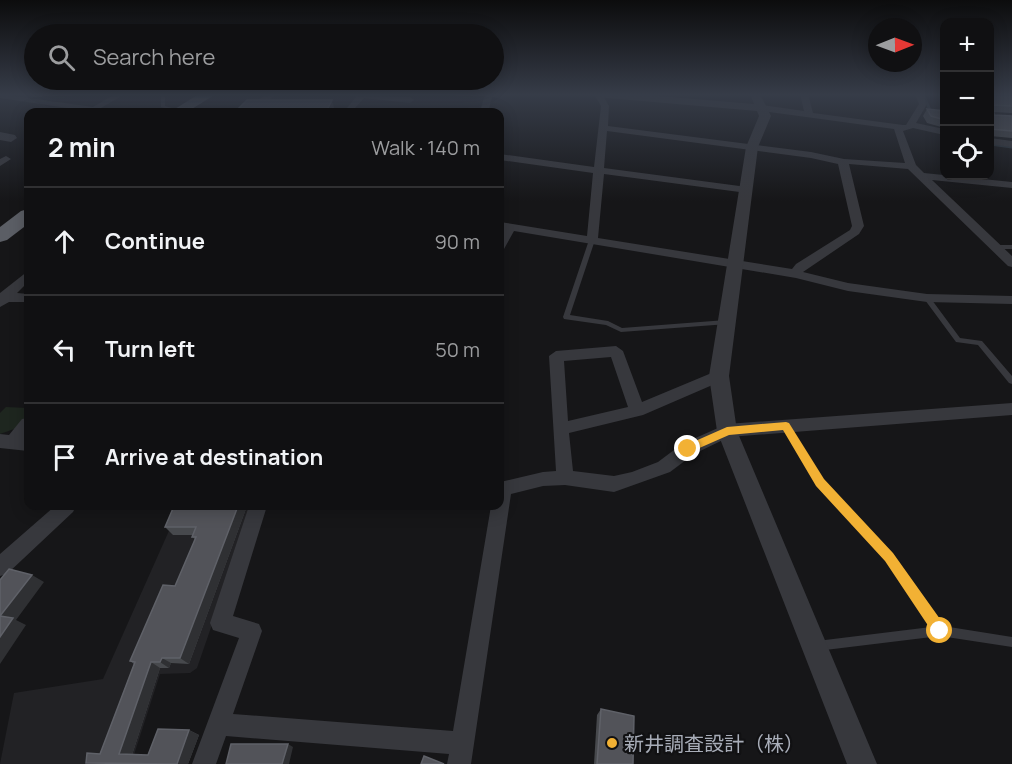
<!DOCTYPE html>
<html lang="en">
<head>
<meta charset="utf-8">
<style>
  :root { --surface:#101012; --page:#19191b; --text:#f1f3f6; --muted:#9c9d9f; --line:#303032 }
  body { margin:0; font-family:Manrope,"Noto Sans JP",sans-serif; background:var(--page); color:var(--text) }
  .controls { position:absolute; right:18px; top:18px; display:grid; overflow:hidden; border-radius:12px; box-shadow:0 3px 15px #0003 }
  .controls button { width:54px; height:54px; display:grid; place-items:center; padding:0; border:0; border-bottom:2px solid var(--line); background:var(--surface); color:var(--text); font:30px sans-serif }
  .compass { position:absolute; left:868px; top:18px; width:54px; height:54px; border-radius:50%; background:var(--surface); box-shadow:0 3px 15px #0003; rotate:89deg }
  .stop { position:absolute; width:18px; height:18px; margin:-14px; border:4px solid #f2b134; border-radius:50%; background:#fff }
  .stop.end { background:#f2b134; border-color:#fff; box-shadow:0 2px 6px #0008 }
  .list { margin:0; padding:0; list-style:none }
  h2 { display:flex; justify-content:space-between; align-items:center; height:78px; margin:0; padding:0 24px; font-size:26px }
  h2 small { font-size:20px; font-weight:400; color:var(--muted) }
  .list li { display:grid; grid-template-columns:39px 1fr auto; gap:18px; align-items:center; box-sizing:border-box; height:108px; padding:0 24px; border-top:2px solid var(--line) }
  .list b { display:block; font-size:22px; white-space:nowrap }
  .list em { font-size:20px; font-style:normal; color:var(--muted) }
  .icon { flex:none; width:33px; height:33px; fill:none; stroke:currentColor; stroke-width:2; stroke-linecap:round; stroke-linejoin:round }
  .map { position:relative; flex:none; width:1012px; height:764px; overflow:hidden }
  .search { position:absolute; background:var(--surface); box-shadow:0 3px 15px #0003; left:24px; top:24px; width:480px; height:66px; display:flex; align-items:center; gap:15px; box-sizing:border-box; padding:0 21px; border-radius:33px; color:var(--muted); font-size:22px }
  .panel { position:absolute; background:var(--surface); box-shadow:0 3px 15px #0003; left:24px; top:108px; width:480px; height:402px; border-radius:12px }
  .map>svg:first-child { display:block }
</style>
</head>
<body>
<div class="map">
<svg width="1012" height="764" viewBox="0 0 1012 764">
  <rect width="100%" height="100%" fill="#161618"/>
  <path fill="#222225" d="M180,506H253L197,668L190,673L160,674L131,764H0L14,693L103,679Z"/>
  <path fill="#1e261f" d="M6,407L28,408V415L17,428L0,434V413Z"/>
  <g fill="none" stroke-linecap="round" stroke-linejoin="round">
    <path stroke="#2c353c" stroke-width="3" d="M923,94L930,110
      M990,144L1012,147"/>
    <path fill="#37383d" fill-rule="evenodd" d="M161,94H165V106L172,108V110L161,107Z
      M592,238L595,240L570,315L608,321L622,328L726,320L729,322L728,324L621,332L606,325L564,319L563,317L589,240Z
      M1012,245V249H996L993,247L996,245Z
      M925,296H929L960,338L982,341L1012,376V384L1009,383L978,345L956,342L925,300L924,298Z
      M786,423L789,424L823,479L892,554L943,626L1012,637V647L940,636L817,651L813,650L812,646L813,642L817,641L931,627L886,560L817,485L782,426L783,424Z"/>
    <path fill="#37383d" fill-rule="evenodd" d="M0,94L93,107L115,94H125L94,112L0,98Z
      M267,94H277L251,112H242Z
      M346,94L410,97L414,100L410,103L364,98L355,108L356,112H348L347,108L356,97Z
      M485,94H493L488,112H480Z
      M594,94H602L609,106L608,126L811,152L844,159L905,163L894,129L762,111L758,108L762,105L804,111L800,94H808L813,113L903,125H906L919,104L915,94H923L927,104L916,123L944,129V135L913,128L903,131L916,165L924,173L1012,182V188L932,180L1012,256V267L1008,266L908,169L849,164L864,226L859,234L803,272L848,283L927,294L1012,296V304L927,302L848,291L796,278L514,231L504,249H500V236L504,229L500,228V222L587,236L593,173L500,160V154L594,167L601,106ZM607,131L811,158L838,164L852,226L850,230L796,264L792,269L598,238L604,174L747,193L752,190L747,187L604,168Z
      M990,138L1012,141V147L990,144Z
      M6,156L11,159L0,166V159Z
      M28,271V282L17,293L28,294V302H9L0,307V293Z
      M616,346L623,351L642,402L714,372H724L726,376L724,380L643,415L569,433L573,471L614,476L632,472L658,462L682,444L727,424L1012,403V415L729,437L694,454L670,472L614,492L565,485L543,486L511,494L471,764H447L449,754L226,736L216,764H192L239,638L213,630L210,623L249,506H267L233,616L259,624L262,631L233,714L453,731L491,506H500V482L543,472L556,471L549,356L556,351ZM611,357L628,407L568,421L564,361Z
      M28,418V451L0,448V434L9,435L22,419Z
      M55,506H76L73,512L7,574L0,576V554Z"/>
    <path fill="#37383d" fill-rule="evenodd" d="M591,94H635L754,104L750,94H760L771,116L758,147L729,376L737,431L877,764H847L717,431L709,376L746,147L759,116L757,111L596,97Z
      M0,132L15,135L17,138L11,142L0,140Z"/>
    <path fill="#5b5e65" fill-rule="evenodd" d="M199,94H216L187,112H170Z
      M28,209V224L7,240L0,242V227L21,211Z"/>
  </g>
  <path fill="#47494d" d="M938,94H945V102L939,95Z
    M990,94H1012V113L994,112V115L1012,116V138L990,136Z
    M927,109L945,111V128L927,123L923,116Z
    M174,506H247L189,664L171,663L169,668H160L132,755H148L189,730L199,735L188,764L86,763L100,754L134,664L130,661L175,586L195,539L192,537L193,535H173L165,527Z
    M601,709L633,764H594L597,715Z"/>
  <path fill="#2f3033" d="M332,100L335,112H326Z
    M238,506H247L189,664L180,658Z
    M32,575L44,582L16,620L26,625L0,664V616Z
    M162,658L171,663L169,668L160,662Z
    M151,662L160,668L131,758L119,754Z
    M189,730L199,735L188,764H177Z
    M288,744L293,747L289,764H282Z"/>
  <path fill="#525359" stroke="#5f6168" stroke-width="1.5" d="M990,94H1012V106L993,105L994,115L1012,116V131L990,129Z
    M247,100H332L326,112H235Z
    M927,109L945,111V120L931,116Z
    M174,506H238L180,658H162L160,662H151L119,754L148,755L158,729L189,730L177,764L86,763L87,753L100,754L135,662L130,661L163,585L175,586L196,537H192L196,527H165Z
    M9,569L32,575L0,616L13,618L0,637V580Z
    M601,709L634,716L633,764H597Z
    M231,744H288L282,764H226Z
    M424,756L444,764H421Z"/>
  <linearGradient id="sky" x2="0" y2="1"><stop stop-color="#0c0c0d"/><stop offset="0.47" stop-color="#363c48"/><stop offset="1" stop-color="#363c48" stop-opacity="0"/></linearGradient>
  <rect width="1012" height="201" fill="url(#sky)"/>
  <path fill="#f2b134" d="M786,422L789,423L824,479L893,553L945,626L946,631L945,636L940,638L935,636L885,561L816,486L783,430L729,435L688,453L683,449L684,446L727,427Z"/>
  <circle fill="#f2b134" stroke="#111113" stroke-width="2" cx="612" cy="743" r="6"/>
  <g text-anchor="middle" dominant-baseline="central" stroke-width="4.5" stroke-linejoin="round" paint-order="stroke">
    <g font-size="20" fill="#a8adb8" stroke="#111113" text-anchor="start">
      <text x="624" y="743">新井調査設計（株）</text>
    </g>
  </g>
</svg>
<div class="controls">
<button>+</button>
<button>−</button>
<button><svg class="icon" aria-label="locate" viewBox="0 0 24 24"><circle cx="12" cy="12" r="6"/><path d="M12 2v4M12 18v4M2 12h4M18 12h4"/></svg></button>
</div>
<svg class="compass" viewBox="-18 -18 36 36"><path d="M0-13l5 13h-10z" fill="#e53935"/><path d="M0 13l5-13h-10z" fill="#9c9d9f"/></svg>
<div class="stop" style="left:940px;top:631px"></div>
<div class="stop end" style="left:688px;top:449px"></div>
<div class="search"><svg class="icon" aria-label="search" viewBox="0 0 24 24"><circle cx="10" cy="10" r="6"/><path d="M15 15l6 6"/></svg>Search here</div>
<section class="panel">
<h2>2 min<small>Walk · 140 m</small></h2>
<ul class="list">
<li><svg class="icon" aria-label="ahead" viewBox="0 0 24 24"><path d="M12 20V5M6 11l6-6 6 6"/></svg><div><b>Continue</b></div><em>90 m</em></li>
<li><svg class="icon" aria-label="left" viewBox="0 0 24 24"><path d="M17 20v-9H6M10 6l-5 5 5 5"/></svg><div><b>Turn left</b></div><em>50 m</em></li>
<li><svg class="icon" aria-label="arrive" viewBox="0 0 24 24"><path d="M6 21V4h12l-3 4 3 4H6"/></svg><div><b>Arrive at destination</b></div></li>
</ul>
</section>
</div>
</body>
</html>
